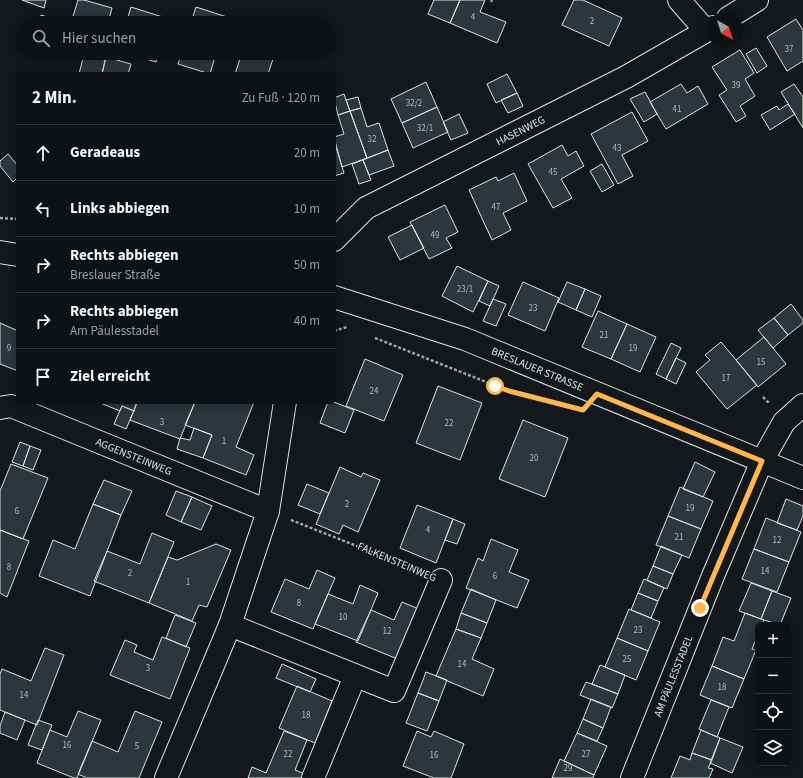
<!DOCTYPE html>
<html lang="de">
<head>
<meta charset="utf-8">
<style>
  :root { --surface:#0f1215; --page:#1d2022; --text:#f1f3f6; --muted:#9b9ea0; --line:#2f3234 }
  body { margin:0; font-family:"Source Sans 3",sans-serif; background:var(--page); color:var(--text) }
  .controls { position:absolute; right:12px; bottom:12px; display:grid; overflow:hidden; border-radius:6px; box-shadow:0 2px 10px #0003 }
  .controls button { width:36px; height:36px; display:grid; place-items:center; padding:0; border:0; border-bottom:1px solid var(--line); background:var(--surface); color:var(--text); font:20px sans-serif }
  .compass { position:absolute; left:707px; top:12px; width:36px; height:36px; border-radius:50%; background:var(--surface); box-shadow:0 2px 10px #0003; rotate:141deg }
  .stop { position:absolute; width:12px; height:12px; margin:-9px; border:3px solid #ffb74d; border-radius:50%; background:#fff }
  .stop.end { background:#ffb74d; border-color:#fff; box-shadow:0 1px 4px #0008 }
  .list { margin:0; padding:0; list-style:none }
  h2 { display:flex; justify-content:space-between; align-items:center; height:52px; margin:0; padding:0 16px; font-size:17px }
  h2 small { font-size:13px; font-weight:400; color:var(--muted) }
  .list li { display:grid; grid-template-columns:26px 1fr auto; gap:12px; align-items:center; box-sizing:border-box; height:56px; padding:0 16px; border-top:1px solid var(--line) }
  .list b { display:block; font-size:15px; white-space:nowrap }
  .list p { margin:0; font-size:13px; white-space:nowrap; color:var(--muted) }
  .list em { font-size:13px; font-style:normal; color:var(--muted) }
  .icon { flex:none; width:22px; height:22px; fill:none; stroke:currentColor; stroke-width:2; stroke-linecap:round; stroke-linejoin:round }
  .map { position:relative; flex:none; width:803px; height:778px; overflow:hidden }
  .search { position:absolute; background:var(--surface); box-shadow:0 2px 10px #0003; left:16px; top:16px; width:320px; height:44px; display:flex; align-items:center; gap:10px; box-sizing:border-box; padding:0 14px; border-radius:22px; color:var(--muted); font-size:15px }
  .panel { position:absolute; background:var(--surface); box-shadow:0 2px 10px #0003; left:16px; top:72px; width:320px; height:332px; border-radius:6px }
  .map>svg:first-child { display:block }
</style>
</head>
<body>
<div class="map">
<svg width="803" height="778" viewBox="0 0 803 778">
  <rect width="100%" height="100%" fill="#14181c"/>
  <path fill="#2c363c" stroke="#d8e6dc" d="M22,0H46L44,8Z
    M78,0H84L112,8L108,23H71Z
    M434,0H460L450,23L428,14Z
    M460,0H485L480,12L506,22L497,43L450,23Z
    M574,0H583L622,18L609,46L562,25Z
    M131,7L169,19L168,23H126Z
    M196,7L227,17L226,23H191Z
    M41,15L60,21L59,23H39Z
    M796,19L803,30V61L787,71L767,37Z
    M756,48L767,66L757,73L746,54Z
    M740,50L754,73L745,79L755,96L740,106L746,116L736,122L719,95L727,90L712,67Z
    M79,53H99L98,58Z
    M126,53H159L156,62Z
    M182,53H216L210,74L178,64Z
    M242,53H275L268,74H235Z
    M84,54L105,60L102,74H79Z
    M106,57L131,64L128,74H102Z
    M507,74L517,93L496,103L487,84Z
    M426,82L437,107L402,123L391,99Z
    M681,84L687,93L698,86L708,104L666,129L650,102Z
    M794,84L803,97V128L781,92Z
    M645,92L657,114L644,122L630,99Z
    M517,93L523,106L508,113L501,100Z
    M344,94L350,111L338,115L334,98Z
    M358,97L361,108L350,111L346,100Z
    M788,104L795,114L770,130L761,115L777,106L779,110Z
    M437,107L448,132L413,148L402,123Z
    M361,108L367,127L379,123L388,150L367,158L350,111Z
    M350,111L367,158L342,167L334,137L344,134L338,115Z
    M632,112L648,141L622,155L633,176L618,184L591,134Z
    M459,114L468,133L451,140L443,122Z
    M334,141L344,173L334,176Z
    M562,145L568,156L576,151L584,166L561,179L572,198L553,208L528,164Z
    M388,150L394,166L369,175L363,160Z
    M8,154L18,166V177L13,182L0,166V161Z
    M363,160L371,180L359,184L352,164Z
    M602,164L614,185L602,192L590,171Z
    M514,173L527,201L503,213L511,230L492,240L469,190L496,177L498,181Z
    M445,205L458,232L446,238L452,248L429,259L410,222Z
    M412,225L424,248L400,260L388,237Z
    M457,266L488,281L473,312L442,296Z
    M488,281L499,286L490,306L479,301Z
    M523,282L559,298L545,331L508,315Z
    M567,282L585,289L576,310L558,302Z
    M585,289L601,296L592,317L576,310Z
    M493,299L506,304L496,326L483,321Z
    M791,304L803,320V323L788,335L774,318Z
    M598,311L627,324L611,359L582,347Z
    M774,318L788,335L773,348L758,330Z
    M0,323L18,331V371L0,364Z
    M627,324L656,337L640,372L611,359Z
    M764,337L786,364L758,387L736,360Z
    M721,342L757,385L727,409L696,372L710,360L705,355Z
    M671,343L681,348L666,379L656,374Z
    M676,358L686,363L676,384L666,379Z
    M365,359L403,375L384,421L346,406Z
    M438,386L482,403L460,460L416,443Z
    M98,402H137L134,411L122,406L120,411Z
    M137,402H195L180,439L130,420Z
    M195,402H254L236,447L254,455L246,475L203,458L212,435L185,425Z
    M328,402H334L354,410L345,433L320,423Z
    M122,406L134,411L126,429L114,424Z
    M523,420L568,438L545,497L499,479Z
    M194,428L212,435L203,458L177,449L180,438L190,440Z
    M20,442L30,446L23,466L12,462Z
    M30,446L41,450L33,470L23,466Z
    M695,462L715,472L703,497L683,489Z
    M11,464L48,478L23,539L0,530V491Z
    M340,467L361,477L363,473L380,480L358,532L343,525L339,534L316,524Z
    M104,480L132,491L121,515L93,504Z
    M307,484L329,493L320,514L298,505Z
    M680,487L713,501L701,529L668,516Z
    M176,491L192,497L181,522L166,515Z
    M192,497L212,506L201,530L181,522Z
    M786,499L803,506V516L797,530L777,523Z
    M93,504L121,515L90,596L39,576L53,540L75,549Z
    M417,505L453,519L436,563L400,548Z
    M668,516L701,529L689,558L656,545Z
    M766,518L801,532L789,562L754,549Z
    M453,519L465,524L457,544L445,540Z
    M0,530L29,541L7,597L0,593Z
    M152,533L174,542L149,603L94,581L107,551L140,564Z
    M491,539L518,550L509,572L529,580L517,608L466,588L478,558L483,561Z
    M216,544L231,550L207,607L199,605L192,621L149,603L168,557L177,560Z
    M661,546L682,555L673,574L653,566Z
    M754,549L789,562L777,592L742,579Z
    M653,566L673,574L667,589L647,580Z
    M317,570L335,578L313,629L271,612L285,579L309,589Z
    M644,579L664,588L658,601L638,593Z
    M751,583L772,591L761,619L739,611Z
    M360,585L378,593L358,641L315,624L328,594L353,604Z
    M471,589L496,600L487,623L461,613Z
    M772,591L791,598L780,625L761,619Z
    M638,593L658,601L651,618L631,610Z
    M402,602L421,610L400,660L356,642L371,610L394,620Z
    M629,609L660,622L648,651L617,638Z
    M461,613L487,623L481,638L456,629Z
    M745,613L764,620L762,625H758V635L752,649L756,650L744,679L712,666L723,637L734,641Z
    M175,615L196,623L186,647L166,638Z
    M456,629L481,638L472,659L494,669L483,696L436,676Z
    M162,637L190,648L170,699L110,675L125,640L137,645L134,652L153,660Z
    M617,638L648,651L636,680L605,667Z
    M45,648L64,655L37,725L0,710V674L2,669L31,681Z
    M282,664L316,679L310,692L276,678Z
    M600,665L625,675L618,694L592,684Z
    M712,666L744,679L732,708L700,695Z
    M426,672L447,680L439,701L418,693Z
    M586,682L618,694L612,708L580,695Z
    M297,686L332,701L315,743L279,728Z
    M418,693L439,701L427,731L406,723Z
    M591,699L611,707L603,728L583,719Z
    M711,700L729,707L717,737L699,729Z
    M78,711L101,720L77,778H74L37,763L50,730L67,737Z
    M135,711L162,722L139,778H87L78,774L92,741L118,752Z
    M5,712L25,720L17,740L0,733V726Z
    M583,719L603,728L597,741L577,733Z
    M38,720L52,725L42,750L28,745Z
    M701,730L720,738L712,760L692,753Z
    M284,731L307,740L295,770L307,775L305,778H248L252,767L266,773Z
    M417,731L431,737L434,731L464,744L451,778H434L403,766Z
    M577,733L607,746L594,775L564,761Z
    M720,738L743,747L732,773L710,763Z
    M692,753L712,760L708,768L713,769L709,778H671L680,756L690,760Z
    M560,759L594,775L593,778H552Z"/>
  <g fill="none" stroke-linecap="round" stroke-linejoin="round">
    <g stroke="#d8e6dc" stroke-width="24">
      <g id="street">
        <path d="M679,0L706,31"/>
        <path d="M728,18L757,0"/>
        <path id="s1" d="M334,240L366,208L626,77L713,27"/>
        <path d="M0,252L18,255"/>
        <path id="s2" d="M334,297L465,339L803,478"/>
        <path id="s3" d="M0,408L11,406L268,511"/>
        <path d="M230,625L394,691L441,580"/>
        <path d="M166,778L230,625L268,511L285,402"/>
        <path d="M313,778L355,676"/>
        <path id="s4" d="M632,778L713,576L762,461L784,422L803,405"/>
      </g>
    </g>
    <path stroke="#9da8a2" stroke-width="2.5" stroke-dasharray="3 2" stroke-linecap="butt" d="M491,2L492,0
      M0,218L18,219
      M334,331L347,327
      M375,338L509,391L549,401
      M763,397L769,403
      M291,520L420,571"/>
    <use href="#street" stroke="#14181c" stroke-width="22"/>
  </g>
  <g fill="none" stroke-linecap="round" stroke-linejoin="round">
    <path stroke="#ffb74d" stroke-width="5" d="M495,386L509,391L583,410L597,394L762,461L700,608"/>
  </g>
  <g text-anchor="middle" dominant-baseline="central" stroke-width="3" stroke-linejoin="round" paint-order="stroke">
    <g font-size="9" fill="#adbab4">
      <text x="473" y="17">4</text>
      <text x="592" y="21">2</text>
      <text x="789" y="49">37</text>
      <text x="736" y="85">39</text>
      <text x="414" y="103">32/2</text>
      <text x="677" y="109">41</text>
      <text x="425" y="128">32/1</text>
      <text x="372" y="139">32</text>
      <text x="617" y="148">43</text>
      <text x="553" y="172">45</text>
      <text x="496" y="207">47</text>
      <text x="435" y="235">49</text>
      <text x="465" y="289">23/1</text>
      <text x="533" y="308">23</text>
      <text x="604" y="335">21</text>
      <text x="9" y="348">9</text>
      <text x="633" y="348">19</text>
      <text x="761" y="362">15</text>
      <text x="726" y="378">17</text>
      <text x="374" y="391">24</text>
      <text x="162" y="422">3</text>
      <text x="449" y="423">22</text>
      <text x="224" y="441">1</text>
      <text x="534" y="458">20</text>
      <text x="347" y="504">2</text>
      <text x="690" y="508">19</text>
      <text x="17" y="511">6</text>
      <text x="428" y="530">4</text>
      <text x="679" y="537">21</text>
      <text x="777" y="540">12</text>
      <text x="9" y="567">8</text>
      <text x="765" y="571">14</text>
      <text x="130" y="573">2</text>
      <text x="495" y="576">6</text>
      <text x="188" y="582">1</text>
      <text x="299" y="603">8</text>
      <text x="343" y="617">10</text>
      <text x="638" y="630">23</text>
      <text x="387" y="631">12</text>
      <text x="627" y="659">25</text>
      <text x="462" y="664">14</text>
      <text x="148" y="668">3</text>
      <text x="722" y="687">18</text>
      <text x="24" y="695">14</text>
      <text x="306" y="715">18</text>
      <text x="67" y="745">16</text>
      <text x="137" y="746">5</text>
      <text x="288" y="754">22</text>
      <text x="586" y="754">27</text>
      <text x="434" y="755">16</text>
      <text x="568" y="768">29</text>
    </g>
    <g font-size="11" fill="#d8e6dc" stroke="#14181c">
      <text stroke="none"><textPath href="#s1" startOffset="218">HASENWEG</textPath></text>
      <text stroke="none"><textPath href="#s2" startOffset="216">BRESLAUER STRASSE</textPath></text>
      <text stroke="none"><textPath href="#s3" startOffset="144">AGGENSTEINWEG</textPath></text>
      <text transform="translate(397 562) rotate(23)">FALKENSTEINWEG</text>
      <text stroke="none"><textPath href="#s4" startOffset="110">AM PÄULESSTADEL</textPath></text>
    </g>
  </g>
</svg>
<div class="controls">
<button>+</button>
<button>−</button>
<button><svg class="icon" aria-label="locate" viewBox="0 0 24 24"><circle cx="12" cy="12" r="6"/><path d="M12 2v4M12 18v4M2 12h4M18 12h4"/></svg></button>
<button><svg class="icon" aria-label="layers" viewBox="0 0 24 24"><path d="M12 4l9 5-9 5-9-5zM3 14l9 5 9-5"/></svg></button>
</div>
<svg class="compass" viewBox="-18 -18 36 36"><path d="M0-13l5 13h-10z" fill="#e53935"/><path d="M0 13l5-13h-10z" fill="#9b9ea0"/></svg>
<div class="stop" style="left:495px;top:386px"></div>
<div class="stop end" style="left:700px;top:608px"></div>
<div class="search"><svg class="icon" aria-label="search" viewBox="0 0 24 24"><circle cx="10" cy="10" r="6"/><path d="M15 15l6 6"/></svg>Hier suchen</div>
<section class="panel">
<h2>2 Min.<small>Zu Fuß · 120 m</small></h2>
<ul class="list">
<li><svg class="icon" aria-label="ahead" viewBox="0 0 24 24"><path d="M12 20V5M6 11l6-6 6 6"/></svg><div><b>Geradeaus</b></div><em>20 m</em></li>
<li><svg class="icon" aria-label="left" viewBox="0 0 24 24"><path d="M17 20v-9H6M10 6l-5 5 5 5"/></svg><div><b>Links abbiegen</b></div><em>10 m</em></li>
<li><svg class="icon" aria-label="right" viewBox="0 0 24 24"><path d="M7 20v-9h11M14 6l5 5-5 5"/></svg><div><b>Rechts abbiegen</b><p>Breslauer Straße</p></div><em>50 m</em></li>
<li><svg class="icon" aria-label="right" viewBox="0 0 24 24"><path d="M7 20v-9h11M14 6l5 5-5 5"/></svg><div><b>Rechts abbiegen</b><p>Am Päulesstadel</p></div><em>40 m</em></li>
<li><svg class="icon" aria-label="arrive" viewBox="0 0 24 24"><path d="M6 21V4h12l-3 4 3 4H6"/></svg><div><b>Ziel erreicht</b></div></li>
</ul>
</section>
</div>
</body>
</html>
